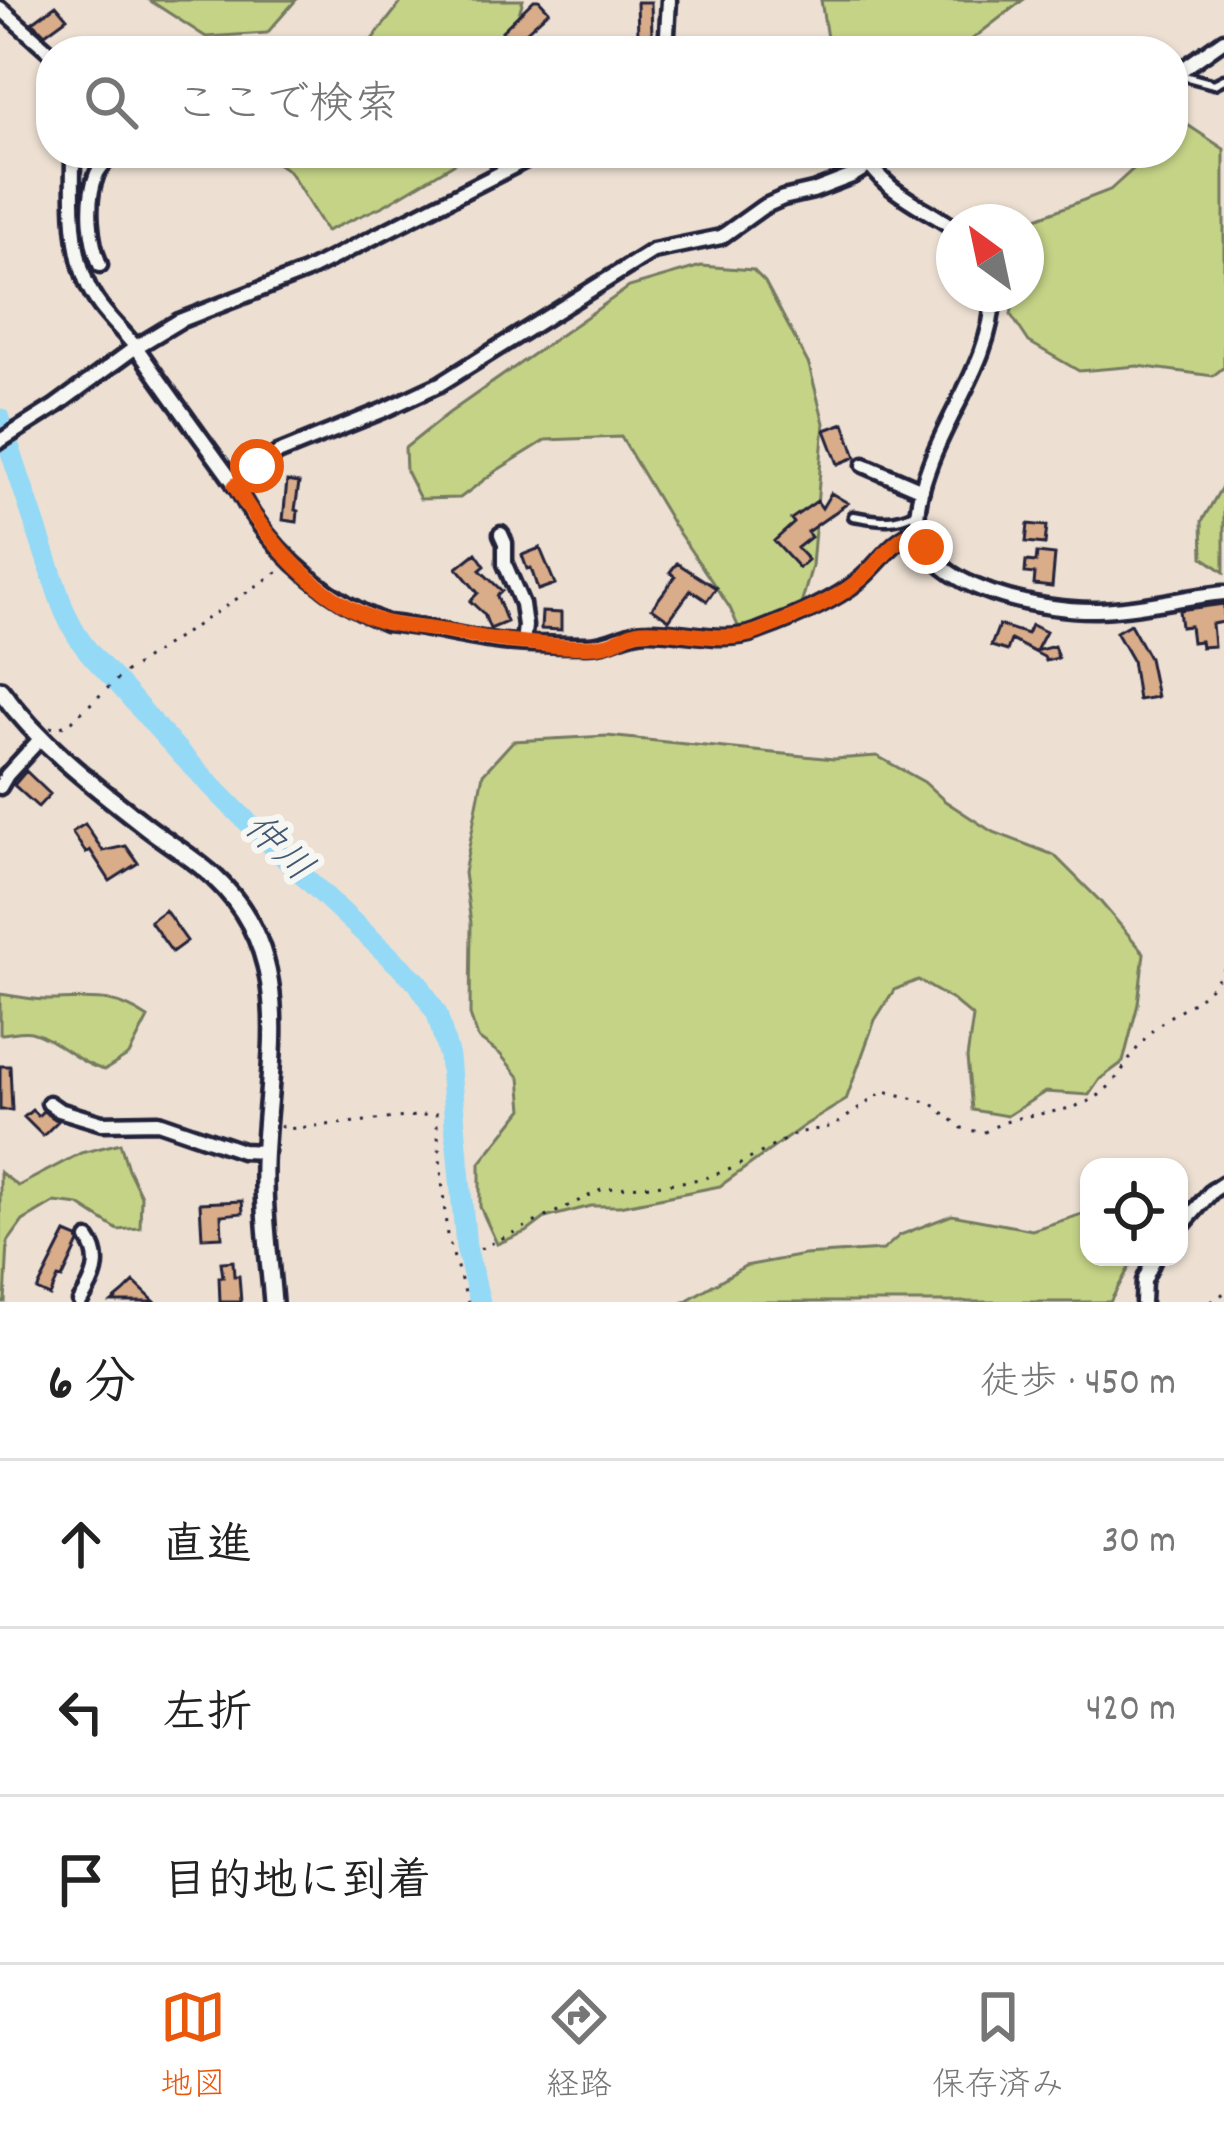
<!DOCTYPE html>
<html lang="ja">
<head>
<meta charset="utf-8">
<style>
  :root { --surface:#fff; --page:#f2f2f2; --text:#222; --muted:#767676; --line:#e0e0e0; --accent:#ea580c }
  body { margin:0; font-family:Dekko,"Klee One",sans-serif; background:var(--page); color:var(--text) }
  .controls { position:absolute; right:36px; bottom:36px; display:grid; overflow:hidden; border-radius:24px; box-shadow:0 3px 9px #0004 }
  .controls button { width:108px; height:108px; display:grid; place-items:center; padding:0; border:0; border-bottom:3px solid var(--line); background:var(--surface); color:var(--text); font:60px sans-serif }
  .compass { position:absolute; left:936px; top:204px; width:108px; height:108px; border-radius:50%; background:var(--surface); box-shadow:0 3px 9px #0004; rotate:327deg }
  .stop { position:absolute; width:36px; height:36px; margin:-27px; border:9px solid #ea580c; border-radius:50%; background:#fff }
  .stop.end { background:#ea580c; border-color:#fff; box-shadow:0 3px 12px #0008 }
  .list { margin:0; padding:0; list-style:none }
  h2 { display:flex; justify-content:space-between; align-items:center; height:156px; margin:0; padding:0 48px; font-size:51px }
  h2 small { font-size:39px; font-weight:400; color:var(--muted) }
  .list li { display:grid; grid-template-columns:78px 1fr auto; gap:36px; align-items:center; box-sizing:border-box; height:168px; padding:0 48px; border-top:3px solid var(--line) }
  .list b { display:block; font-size:45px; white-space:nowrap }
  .list em { font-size:39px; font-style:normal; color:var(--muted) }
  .icon { flex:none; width:66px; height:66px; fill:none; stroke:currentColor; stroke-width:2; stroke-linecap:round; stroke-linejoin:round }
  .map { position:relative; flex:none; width:1224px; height:1302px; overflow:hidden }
  .search { position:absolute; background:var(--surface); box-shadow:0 3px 9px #0004; left:36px; right:36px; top:36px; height:132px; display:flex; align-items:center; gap:30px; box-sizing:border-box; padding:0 42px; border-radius:48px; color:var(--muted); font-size:45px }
  .sheet { height:660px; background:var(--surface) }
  nav { display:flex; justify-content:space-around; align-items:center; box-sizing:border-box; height:168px; border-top:3px solid var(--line); background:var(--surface); font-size:33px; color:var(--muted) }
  nav a { display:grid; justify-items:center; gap:6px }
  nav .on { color:var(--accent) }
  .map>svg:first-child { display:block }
</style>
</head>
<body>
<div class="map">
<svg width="1224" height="1302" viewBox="0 0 1224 1302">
  <rect width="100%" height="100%" fill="#ede0d3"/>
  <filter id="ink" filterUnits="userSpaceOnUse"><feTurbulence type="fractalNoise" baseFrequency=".00833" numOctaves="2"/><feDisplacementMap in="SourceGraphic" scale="24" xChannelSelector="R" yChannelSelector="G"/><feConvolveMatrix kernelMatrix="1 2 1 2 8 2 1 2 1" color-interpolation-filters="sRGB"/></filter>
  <g filter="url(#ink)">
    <path fill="#c5d387" stroke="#747a61" stroke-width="3" d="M149,0H296L267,33L206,37Z
      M400,0H523L515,27L531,51H363L400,4Z
      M821,0H1023L957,51H829Z
      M1177,118L1224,149V367L1213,376L1138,366L1079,371L1029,342L1011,315L1015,294H1026V222L1110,190L1151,153H1173V123Z
      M262,153H472L383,206L326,231L289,171Z
      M701,266L753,270L765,282L809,365L824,423L812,566L799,612L761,628L738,626L730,608L674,526L621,437L546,440L496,471L460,498L420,499L406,471L405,448L449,413L629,287Z
      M1224,483V572L1203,557L1202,521Z
      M607,736L834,759L877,756L924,782L945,801L991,831L1054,855L1099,900L1144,953L1138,1004L1123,1062L1100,1079L1089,1095L1045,1092L1007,1116L972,1110L967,1058L973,1017L954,1001L918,980L894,990L875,1020L846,1100L805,1125L720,1186L619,1206H591L545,1218L528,1231L497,1244L480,1207V1163L523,1109L520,1078L500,1054L478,1038L470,1015L471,923L464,873L483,774L513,741Z
      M0,994C16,996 32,1000 47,1000C90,1000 111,993 148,1018L129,1055L105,1070C77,1064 58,1039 31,1032C22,1030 9,1034 0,1034Z
      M120,1143L128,1169L141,1196L140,1228L118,1230L79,1205L55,1202L23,1221L8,1242L5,1302H0V1172L18,1186L81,1153Z
      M1089,1212V1257H1135L1110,1302H684L745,1266L804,1255L883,1250L900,1235L952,1215L1032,1230Z"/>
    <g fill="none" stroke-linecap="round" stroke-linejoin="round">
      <path stroke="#94d9f6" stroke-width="21" d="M0,419L62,605C81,653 101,662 132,699C220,802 320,891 418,983L437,1014L449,1057L466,1247L480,1302"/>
    </g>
    <path fill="#d9ac8a" stroke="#22223b" stroke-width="3" d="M534,0H539L549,11L527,31L530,34L516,46L502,31Z
      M637,2H651L652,36L638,35Z
      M56,5L67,18L45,34L33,22Z
      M844,423L856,457L838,464L825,430Z
      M287,481L299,483L295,510L298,511L297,522L283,520Z
      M831,493L848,503L807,532L811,537L797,548L808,560L799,568L774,541L794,523L791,519L817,501L822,508Z
      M1028,524L1047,526L1045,544L1026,542Z
      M540,548L555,584L538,590L531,568L527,569L522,555Z
      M476,553L485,566L480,570L502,591L497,596L507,622L490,629L484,614L470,601L478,593L457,568Z
      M1037,553L1055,555L1052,587L1034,585L1035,574L1025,573L1026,561L1036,562Z
      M677,563L716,588L707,601L691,590L669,620L652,608L675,577L670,572Z
      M1224,604V622L1212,624L1214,646L1201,647L1200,641L1192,642L1190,626L1181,627L1179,610Z
      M542,612L561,613V630L541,629Z
      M1130,624L1149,658L1157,697L1138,700L1132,660L1116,632Z
      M999,625L1027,634L1031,625L1046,632L1036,651L1054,646L1058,658L1046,661L1044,657L1011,640L1007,651L991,646Z
      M26,771L50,794L38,807L14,785Z
      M85,824L103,851L126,846L138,863L110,881L90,850L86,853L72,832Z
      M165,910L187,941L172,952L150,921Z
      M0,1066H10L12,1110H0Z
      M32,1110L38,1116L43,1111L58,1121L43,1136L24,1117Z
      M242,1201L243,1213L221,1215L222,1237L202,1238L200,1203Z
      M66,1233L78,1238L79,1243L62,1279L58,1278L50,1296L37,1290Z
      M233,1261L234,1276H239L241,1302H220L219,1277H223L221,1262Z
      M134,1282L155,1302H112L124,1292Z"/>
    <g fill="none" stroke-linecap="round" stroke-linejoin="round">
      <g stroke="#22223b" stroke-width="15">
        <path id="service" d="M1180,75L1214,84L1224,79
          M853,516C879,520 891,524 914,513"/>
      </g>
      <g stroke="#22223b" stroke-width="21">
        <path id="minor" d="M0,8L51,53
          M666,51L669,0
          M1173,76L1224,40
          M73,153C73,195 70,241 86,281C97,310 123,329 141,354C171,397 202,439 233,482C240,492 245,504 252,514C284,562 333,602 386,623C423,626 458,636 495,641C525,645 557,645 587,645C612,645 625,631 648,631C684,630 723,645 758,631C788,620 832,602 857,582C879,565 891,539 919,530
          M863,153C882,191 921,205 954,228
          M100,265C90,241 86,201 96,176C99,167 108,160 114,153
          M993,294C994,353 949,411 930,464C923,483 915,507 918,527C929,591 1044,611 1097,610C1140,609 1182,597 1224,593
          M0,441L54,407L136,347L179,321L305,272L540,153
          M864,465L922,490
          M235,486L278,453L382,411L440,384L653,251L721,237L763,207L783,198L813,191L852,176L870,165
          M501,534L505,543V564L522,604L525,626L523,643
          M0,787L7,775L41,738
          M49,1103L59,1110L102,1123L158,1122L242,1151L265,1152
          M1179,1229L1212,1191L1224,1183
          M80,1302C93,1282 104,1261 88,1239
          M1143,1302L1144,1281L1155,1257"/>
      </g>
      <g stroke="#22223b" stroke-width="24">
        <path id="tertiary" d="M0,690C40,745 94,786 147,827C169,844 194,858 214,877C300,957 267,1062 264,1164C263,1210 269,1256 273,1302"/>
      </g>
      <path stroke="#22223b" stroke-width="3" stroke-dasharray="3 9" stroke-linecap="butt" d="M50,727L58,729L72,721L123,674L282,569
        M280,1126L286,1129L436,1114L447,1236L468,1302
        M480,1249L603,1189L676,1183L705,1178L731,1169L797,1133L834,1126L884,1091L931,1103L962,1128L983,1133C1021,1109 1055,1118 1091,1100C1119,1086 1130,1051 1153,1030C1180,1005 1203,1004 1224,969
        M1211,1302L1224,1293"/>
      <use href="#service" stroke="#f6f6f2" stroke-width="6"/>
      <use href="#minor" stroke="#f6f6f2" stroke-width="12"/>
      <use href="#tertiary" stroke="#f6f6f2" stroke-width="15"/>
    </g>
  </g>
  <g fill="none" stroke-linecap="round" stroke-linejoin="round" filter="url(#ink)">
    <path stroke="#ea580c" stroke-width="15" d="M257,466L235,486C267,541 318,600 380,621C399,627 423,627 443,631C467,635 491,640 516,642C539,644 586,650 607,644C620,641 627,632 641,631C679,628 721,646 759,631C791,618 830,604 857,582C880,564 891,539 919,530L926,547"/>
  </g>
  <g text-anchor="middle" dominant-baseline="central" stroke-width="12" stroke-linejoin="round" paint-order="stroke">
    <g font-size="39" font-style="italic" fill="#445973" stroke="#f6f6f2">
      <text transform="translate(276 850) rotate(44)">仲川</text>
    </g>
  </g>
</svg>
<div class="controls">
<button><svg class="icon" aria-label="locate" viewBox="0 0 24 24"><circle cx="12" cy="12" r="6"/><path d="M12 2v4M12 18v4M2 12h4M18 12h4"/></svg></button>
</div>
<svg class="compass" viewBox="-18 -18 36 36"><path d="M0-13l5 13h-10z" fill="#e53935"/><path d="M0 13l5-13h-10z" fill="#767676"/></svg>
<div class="stop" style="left:257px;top:466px"></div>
<div class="stop end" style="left:926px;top:547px"></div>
<div class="search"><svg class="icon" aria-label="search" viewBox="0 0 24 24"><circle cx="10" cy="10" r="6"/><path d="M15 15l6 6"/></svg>ここで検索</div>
</div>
<section class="sheet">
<h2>6 分<small>徒歩 · 450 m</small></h2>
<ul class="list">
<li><svg class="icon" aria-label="ahead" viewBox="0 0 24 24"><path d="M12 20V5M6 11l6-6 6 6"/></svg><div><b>直進</b></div><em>30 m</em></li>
<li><svg class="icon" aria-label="left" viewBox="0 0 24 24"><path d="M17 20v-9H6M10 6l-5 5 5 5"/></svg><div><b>左折</b></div><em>420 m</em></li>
<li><svg class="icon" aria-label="arrive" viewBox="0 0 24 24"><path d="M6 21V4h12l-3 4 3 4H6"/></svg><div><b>目的地に到着</b></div></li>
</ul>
</section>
<nav>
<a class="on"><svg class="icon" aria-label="map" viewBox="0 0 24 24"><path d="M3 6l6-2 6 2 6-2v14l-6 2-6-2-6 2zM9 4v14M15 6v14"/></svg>地図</a>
<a><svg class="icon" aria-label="directions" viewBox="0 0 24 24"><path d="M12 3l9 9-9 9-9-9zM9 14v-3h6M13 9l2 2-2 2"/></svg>経路</a>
<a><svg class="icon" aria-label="saved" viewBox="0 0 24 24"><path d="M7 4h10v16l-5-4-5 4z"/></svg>保存済み</a>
</nav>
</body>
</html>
